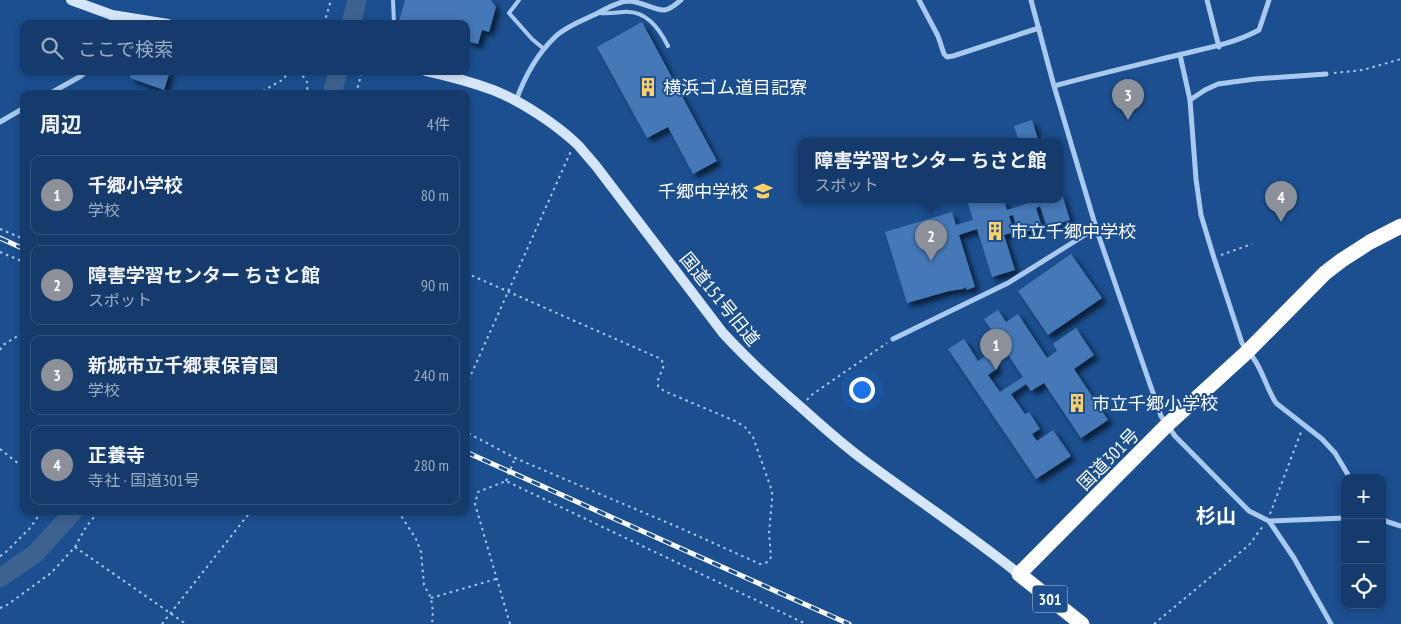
<!DOCTYPE html>
<html lang="ja">
<head>
<meta charset="utf-8">
<style>
  :root { --surface:#143b6b; --page:#1d4271; --text:#f1f3f6; --muted:#9dadc1; --line:#33557e; --accent:#8c9099 }
  body { margin:0; font-family:"PT Sans Narrow","Noto Sans JP",sans-serif; background:var(--page); color:var(--text) }
  .controls { position:absolute; right:15px; bottom:15px; display:grid; overflow:hidden; border-radius:10px; box-shadow:0 2px 8px #0003 }
  .controls button { width:45px; height:45px; display:grid; place-items:center; padding:0; border:0; border-bottom:1px solid var(--line); background:var(--surface); color:var(--text); font:25px sans-serif }
  .you { position:absolute; left:861px; top:389px; width:18px; height:18px; margin:-12px; border:4px solid #fff; border-radius:50%; background:#1a73e8; box-shadow:0 0 0 8px #1a73e833 }
  .badge { display:grid; place-items:center; width:32px; height:32px; border-radius:50%; background:var(--accent); color:#fff; font-size:16px; font-weight:700 }
  .pin { position:absolute; translate:-50% -41px; filter:drop-shadow(0 1px 2px #0008) }
  .pin::after { content:''; position:absolute; top:26px; width:18px; height:15px; background:inherit; clip-path:polygon(0 0,100% 0,50% 100%) }
  .popup { position:absolute; left:798px; top:138px; width:265px; height:65px; box-sizing:border-box; display:grid; place-content:center; border-radius:10px; background:var(--surface); filter:drop-shadow(0 1px 4px #0005); font-size:16px; white-space:nowrap; color:var(--muted) }
  .popup b { font-size:19px; color:var(--text) }
  .popup::after { content:''; position:absolute; left:50%; top:100%; margin-left:-10px; border:10px solid transparent; border-top-color:var(--surface) }
  .list { margin:0; padding:0; list-style:none }
  h2 { display:flex; justify-content:space-between; align-items:center; height:65px; margin:0; padding:0 20px; font-size:21px }
  h2 small { font-size:16px; font-weight:400; color:var(--muted) }
  .list li { display:grid; grid-template-columns:32px 1fr auto; gap:15px; align-items:center; box-sizing:border-box; height:80px; margin:0 10px 10px; padding:0 10px; border:1px solid var(--line); border-radius:10px }
  .list b { display:block; font-size:19px; white-space:nowrap }
  .list p { margin:0; font-size:16px; white-space:nowrap; color:var(--muted) }
  .list em { font-size:16px; font-style:normal; color:var(--muted) }
  .icon { flex:none; width:28px; height:28px; fill:none; stroke:currentColor; stroke-width:2; stroke-linecap:round; stroke-linejoin:round }
  .map { position:relative; flex:none; width:1401px; height:624px; overflow:hidden }
  .search { position:absolute; background:var(--surface); box-shadow:0 2px 8px #0003; left:20px; top:20px; width:450px; height:55px; display:flex; align-items:center; gap:12px; box-sizing:border-box; padding:0 18px; border-radius:10px; color:var(--muted); font-size:19px }
  .panel { position:absolute; background:var(--surface); box-shadow:0 2px 8px #0003; left:20px; top:90px; width:450px; height:425px; border-radius:10px }
  .map>svg:first-child { display:block }
</style>
</head>
<body>
<div class="map">
<svg width="1401" height="624" viewBox="0 0 1401 624">
  <defs>
    <filter id="shadow"><feDropShadow dx="4.5" dy="4.5" stdDeviation="2.5" flood-color="#0009"/></filter>
  </defs>
  <rect width="100%" height="100%" fill="#1b4f8f"/>
  <g fill="none" stroke-linecap="round" stroke-linejoin="round">
    <path stroke="#3c6290" stroke-width="19" d="M351,24L357,0
      M332,94L338,71
      M0,578L36,553L74,511"/>
  </g>
  <path fill="#4478b7" filter="url(#shadow)" d="M405,0H491L496,7L489,32L482,30L478,44L466,41V24H408L399,21Z
    M642,22L717,161L693,174L668,127L647,138L597,47Z
    M132,71H170L164,90L130,78Z
    M1032,120L1038,139L1044,137L1045,142H1019L1014,126Z
    M1060,188L1070,220L1047,227L1040,206L1036,208L1042,227L1019,234L1013,215L1009,216L1014,232L1004,235L1015,270L992,277L977,229L959,235L975,287L966,290V287L963,289L949,291L907,303L885,232L952,212L956,225L973,220L967,200H1004L1007,210L1037,200H1060Z
    M1071,254L1102,298L1048,335L1018,291Z
    M998,310L1006,322L1018,314L1047,358L1057,351L1053,344L1076,328L1094,355L1074,369L1108,420L1081,438L1044,383L1031,391L1026,384L1011,394L1025,414L1029,412L1040,429L1032,434L1037,441L1053,430L1071,456L1036,479L948,349L964,339L978,361L989,354L998,368L988,375L1000,392L1023,377L984,319Z"/>
  <g fill="none" stroke-linecap="round" stroke-linejoin="round">
    <path stroke="#a9c9ee" stroke-width="2" stroke-dasharray="2.5 4" stroke-linecap="butt" d="M324,24L331,0
      M298,71C306,80 310,81 306,94
      M1334,73L1363,70L1401,59
      M224,94L237,91H263L284,79L288,71
      M356,94L362,71
      M0,229L24,239
      M0,252L24,262
      M1221,255L1252,244
      M466,273L661,359L664,365L658,380V386L664,391L735,421L745,427L753,437L772,491V500L769,533L771,557L768,562L760,564L680,528L515,458L466,432
      M0,350L3,345L24,332
      M466,386L571,151
      M807,400L810,396L887,343
      M0,449L24,468
      M506,481L515,458
      M398,511L416,539L421,552L424,585L431,598L433,611L432,624
      M1270,514L1301,432
      M75,547L186,624
      M0,556L4,554L30,528L42,511
      M431,598L496,579
      M0,608L7,605L51,573L75,547L86,527L99,511
      M162,624L251,511
      M510,624L475,504L478,492L506,481L806,624
      M1154,624L1249,545L1263,526"/>
    <path stroke="#a9c9ee" stroke-width="4" d="M393,0L394,24
      M519,0L509,13L532,39L544,49
      M599,13C609,14 613,13 623,12C646,10 659,28 668,46"/>
    <path stroke="#a9c9ee" stroke-width="5" d="M919,0L938,36L944,54L947,57L953,56L1039,28
      M1031,0L1054,86L1097,231L1161,416L1175,436L1249,511L1269,521L1345,518
      M1207,0L1219,47
      M111,24L112,15
      M1180,55L1190,100L1196,179L1201,215L1214,258L1242,343C1245,349 1250,353 1254,359C1263,372 1267,389 1276,403L1322,439L1335,453L1350,478
      M1054,86C1095,75 1137,65 1178,55C1207,48 1233,44 1259,30L1269,0
      M49,94L81,76L86,71
      M1190,100L1205,90L1218,84L1255,79L1326,74
      M516,101C524,78 538,53 556,36C567,26 583,20 596,14C606,9 616,2 628,1C641,1 655,11 665,10C671,9 676,4 681,0
      M0,122L24,108
      M893,339L1008,283L1088,233L1097,231
      M1382,520L1401,526
      M1269,521L1294,558L1331,624"/>
    <path stroke="#d6e6fa" stroke-width="10" d="M71,0L112,15L168,24
      M426,71C449,76 471,82 493,90C521,101 556,124 578,145C584,152 590,159 596,166L723,333C748,360 775,385 803,409C823,427 843,445 865,461C916,499 969,534 1019,574"/>
    <path stroke="#fff" stroke-width="15" d="M1082,624L1019,574L1167,425L1247,352L1325,273L1342,260L1370,242L1401,226"/>
    <g stroke="#fff" stroke-width="5">
      <path id="rail" d="M0,238L24,249
        M466,452L849,624"/>
    </g>
    <use href="#rail" stroke="#1b4f8f" stroke-width="3" stroke-dasharray="9" stroke-linecap="butt"/>
  </g>
  <defs>
    <g id="building-bare" transform="scale(1.5)"><path d="M-4-6H4V6H1V3H-1V6H-4ZM-2.5-4.3h1.7v1.8h-1.7ZM.8-4.3h1.7v1.8H.8ZM-2.5-1h1.7V.8h-1.7ZM.8-1h1.7V.8H.8Z" fill="#ffd166" stroke="#1b4f8f" stroke-width="2.5" paint-order="stroke"/></g>
    <g id="school-bare" transform="scale(1.5)"><path d="M0-5L7-2L0 1L-7-2ZM-4 1L0 2.5L4 1V4Q0 6-4 4Z" fill="#ffd166" stroke="#1b4f8f" stroke-width="2.5" paint-order="stroke"/></g>
  </defs>
  <g fill-rule="evenodd">
    <use href="#building-bare" x="648" y="87"/>
    <use href="#school-bare" x="763" y="191"/>
    <use href="#building-bare" x="995" y="231"/>
    <use href="#building-bare" x="1077" y="403"/>
  </g>
  <g text-anchor="middle" dominant-baseline="central" stroke-width="4" stroke-linejoin="round" paint-order="stroke">
    <rect fill="#1b4f8f" stroke="#bbcadd" stroke-width="1" x="1032.5" y="585.5" width="35" height="27" rx="4"/>
    <g font-size="16" font-weight="bold" fill="#fff">
      <text x="1050" y="599">301</text>
    </g>
    <g font-size="18" fill="#fff" stroke="#1b4f8f" text-anchor="start">
      <text x="663" y="87">横浜ゴム道目記寮</text>
      <text x="748" y="191" text-anchor="end">千郷中学校</text>
      <text x="1010" y="231">市立千郷中学校</text>
      <text x="1092" y="403">市立千郷小学校</text>
    </g>
    <g font-size="18" fill="#fff" stroke="#1b4f8f">
      <text transform="translate(720 299) rotate(51)">国道151号旧道</text>
      <text transform="translate(1108 459) rotate(-45)">国道301号</text>
    </g>
    <g font-size="20" font-weight="bold" fill="#fff" stroke="#1b4f8f">
      <text x="1216" y="516">杉山</text>
    </g>
  </g>
</svg>
<div class="controls">
<button>+</button>
<button>−</button>
<button><svg class="icon" aria-label="locate" viewBox="0 0 24 24"><circle cx="12" cy="12" r="6"/><path d="M12 2v4M12 18v4M2 12h4M18 12h4"/></svg></button>
</div>
<div class="you"></div>
<div class="pin badge" style="left:996px;top:370px">1</div>
<div class="pin badge" style="left:931px;top:261px">2</div>
<div class="popup"><b>障害学習センター ちさと館</b>スポット</div>
<div class="pin badge" style="left:1128px;top:120px">3</div>
<div class="pin badge" style="left:1281px;top:222px">4</div>
<div class="search"><svg class="icon" aria-label="search" viewBox="0 0 24 24"><circle cx="10" cy="10" r="6"/><path d="M15 15l6 6"/></svg>ここで検索</div>
<section class="panel">
<h2>周辺<small>4件</small></h2>
<ul class="list">
<li><span class="badge">1</span><div><b>千郷小学校</b><p>学校</p></div><em>80 m</em></li>
<li><span class="badge">2</span><div><b>障害学習センター ちさと館</b><p>スポット</p></div><em>90 m</em></li>
<li><span class="badge">3</span><div><b>新城市立千郷東保育園</b><p>学校</p></div><em>240 m</em></li>
<li><span class="badge">4</span><div><b>正養寺</b><p>寺社 · 国道301号</p></div><em>280 m</em></li>
</ul>
</section>
</div>
</body>
</html>
